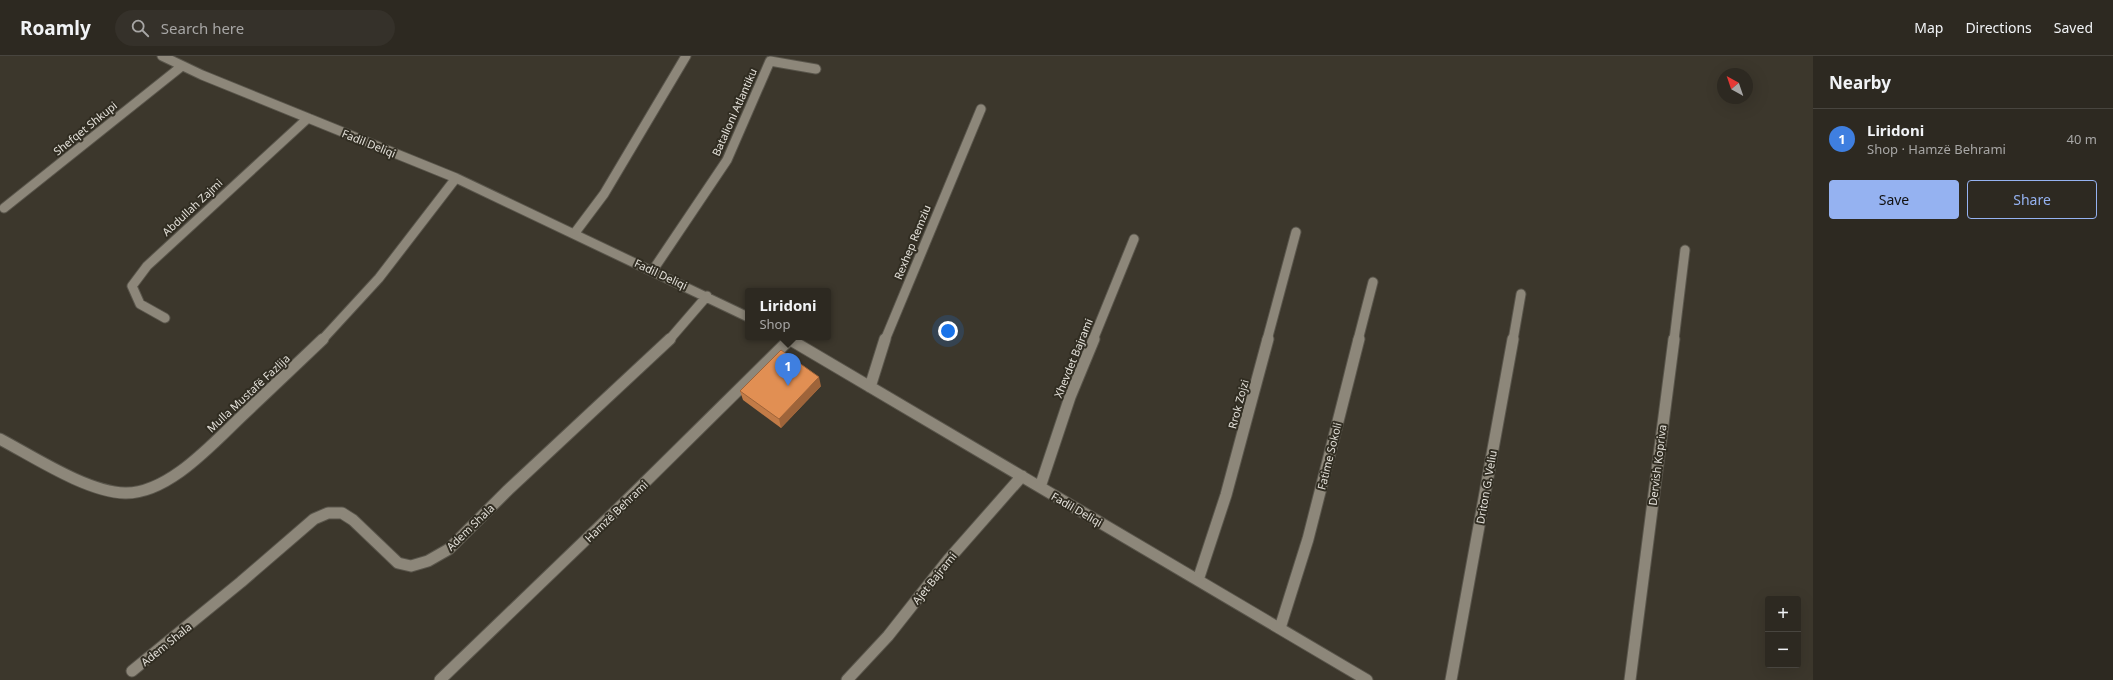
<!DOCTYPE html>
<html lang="en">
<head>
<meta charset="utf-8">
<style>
  :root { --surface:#2d2921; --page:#35312a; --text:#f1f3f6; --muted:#a7a6a5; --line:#48453f; --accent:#95b2f1 }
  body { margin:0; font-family:"Noto Sans",sans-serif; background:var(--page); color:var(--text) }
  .controls { position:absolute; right:12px; bottom:12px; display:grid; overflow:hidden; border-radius:4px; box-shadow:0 4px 16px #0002 }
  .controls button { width:36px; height:36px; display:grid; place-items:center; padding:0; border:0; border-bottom:1px solid var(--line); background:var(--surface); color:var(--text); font:20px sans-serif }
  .compass { position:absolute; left:1717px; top:12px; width:36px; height:36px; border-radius:50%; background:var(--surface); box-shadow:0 4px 16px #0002; rotate:320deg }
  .you { position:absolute; left:948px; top:275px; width:14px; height:14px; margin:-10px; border:3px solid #fff; border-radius:50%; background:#1a73e8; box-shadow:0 0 0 6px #1a73e833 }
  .badge { display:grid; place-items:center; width:26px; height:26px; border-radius:50%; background:var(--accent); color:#fff; font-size:13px; font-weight:700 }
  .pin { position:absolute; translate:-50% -33px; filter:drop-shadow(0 1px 2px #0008) }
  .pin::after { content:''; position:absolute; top:21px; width:14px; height:12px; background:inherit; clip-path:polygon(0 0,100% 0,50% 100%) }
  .popup { position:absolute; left:745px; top:232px; width:86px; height:52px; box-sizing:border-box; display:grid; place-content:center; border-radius:4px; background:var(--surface); filter:drop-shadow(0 1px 3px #0005); font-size:13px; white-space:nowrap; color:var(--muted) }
  .popup b { font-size:15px; color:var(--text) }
  .popup::after { content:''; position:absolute; left:50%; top:100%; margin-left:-8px; border:8px solid transparent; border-top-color:var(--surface) }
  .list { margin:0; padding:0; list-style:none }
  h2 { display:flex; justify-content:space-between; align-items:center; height:52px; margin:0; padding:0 16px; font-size:17px }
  h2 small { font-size:13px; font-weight:400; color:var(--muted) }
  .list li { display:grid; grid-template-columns:26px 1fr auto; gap:12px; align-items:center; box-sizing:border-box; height:60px; padding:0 16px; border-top:1px solid var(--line) }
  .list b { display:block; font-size:15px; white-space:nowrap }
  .list p { margin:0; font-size:13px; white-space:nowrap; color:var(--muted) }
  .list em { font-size:13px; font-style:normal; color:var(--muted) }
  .actions { display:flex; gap:8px; padding:12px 16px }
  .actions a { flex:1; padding:9px 0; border:1px solid var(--accent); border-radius:4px; text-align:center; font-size:14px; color:var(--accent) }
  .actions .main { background:var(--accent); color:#111 }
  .icon { flex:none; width:22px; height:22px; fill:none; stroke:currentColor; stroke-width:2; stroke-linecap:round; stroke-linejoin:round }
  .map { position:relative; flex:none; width:1813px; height:624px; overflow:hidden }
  header { display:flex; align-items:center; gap:24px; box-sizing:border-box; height:56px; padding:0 20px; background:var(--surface); border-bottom:1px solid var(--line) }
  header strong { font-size:19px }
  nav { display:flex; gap:22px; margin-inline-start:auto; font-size:14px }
  .search { width:280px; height:36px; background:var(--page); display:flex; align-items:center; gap:10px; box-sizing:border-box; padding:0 14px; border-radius:22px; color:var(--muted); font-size:15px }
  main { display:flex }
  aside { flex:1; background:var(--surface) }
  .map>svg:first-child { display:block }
</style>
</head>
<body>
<header>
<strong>Roamly</strong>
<div class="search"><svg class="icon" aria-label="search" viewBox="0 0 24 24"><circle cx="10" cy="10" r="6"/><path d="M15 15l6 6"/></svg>Search here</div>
<nav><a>Map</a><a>Directions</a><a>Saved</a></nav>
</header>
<main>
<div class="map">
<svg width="1813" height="624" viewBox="0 0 1813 624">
  <rect width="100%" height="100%" fill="#3c372c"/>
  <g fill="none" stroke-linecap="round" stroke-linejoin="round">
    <g stroke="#59554b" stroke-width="11">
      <path id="minor-far1" d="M162,0L202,19L456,122L748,261
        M4,152L182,10
        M574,178L604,138L686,0
        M653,214L727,104L770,5L816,13
        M165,262L140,248L132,230L147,210L308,62
        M786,281L790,284
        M322,284L379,222L456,122
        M669,284L707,240
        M885,284L981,53
        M1093,284L1134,183
        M1267,284L1296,176
        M1358,284L1373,226
        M1513,284L1521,238
        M1674,284L1685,194"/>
    </g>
    <g stroke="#59554b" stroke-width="13">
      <path id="minor" d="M789,283L1367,624
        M870,331L885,283
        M0,383C34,401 87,436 125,437C169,438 214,386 244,358C270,333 297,308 323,283
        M1040,431L1070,341L1094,283
        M1198,524L1226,439L1268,283
        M1280,572L1308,483L1359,283
        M132,615L241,526L314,463L328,457H342L353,464L398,507L411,510L428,505L449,493L508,434L670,283
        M440,624L627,444L790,283
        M847,624L888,580L948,504L1022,420
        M1451,624L1513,283
        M1630,624L1674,283"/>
    </g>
    <use href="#minor-far1" stroke="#8d877a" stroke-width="9"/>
    <use href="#minor" stroke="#8d877a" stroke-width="11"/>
  </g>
  <path fill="#c27b47" d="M821,330L781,372L743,344L740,335Z"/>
  <path fill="#9e643a" d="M819,321L821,330L781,372L779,363Z"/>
  <path fill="#e18f53" stroke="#9e643a" d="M781,294L819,321L779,363L740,335Z"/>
  <g text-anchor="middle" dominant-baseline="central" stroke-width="4" stroke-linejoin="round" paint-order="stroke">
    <g font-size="11" fill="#e4e1da" stroke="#312d22">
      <text transform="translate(734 56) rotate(-66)">Batalioni Atlantiku</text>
      <text transform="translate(85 72) rotate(-39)">Shefqet Shkupi</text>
      <text transform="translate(369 87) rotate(22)">Fadil Deliqi</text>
      <text transform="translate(192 151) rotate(-43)">Abdullah Zajmi</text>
      <text transform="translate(912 186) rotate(-68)">Rexhep Remziu</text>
      <text transform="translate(661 218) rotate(25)">Fadil Deliqi</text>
      <text transform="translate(1073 302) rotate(-68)">Xhevdet Bajrami</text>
      <text transform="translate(248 337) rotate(-43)">Mulla Mustafë Fazlija</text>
      <text transform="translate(1238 348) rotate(-75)">Rrok Zojzi</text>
      <text transform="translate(1329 400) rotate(-76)">Fatime Sokoli</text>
      <text transform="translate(1657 409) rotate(-83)">Dervish Kopriva</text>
      <text transform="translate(1486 431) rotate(-80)">Driton G. Veliu</text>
      <text transform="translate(1077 453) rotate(30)">Fadil Deliqi</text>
      <text transform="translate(616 455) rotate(-44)">Hamzë Behrami</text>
      <text transform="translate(470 471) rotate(-44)">Adem Shala</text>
      <text transform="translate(934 522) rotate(-51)">Ajet Bajrami</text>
      <text transform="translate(166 588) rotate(-39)">Adem Shala</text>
    </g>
  </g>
</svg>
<div class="controls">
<button>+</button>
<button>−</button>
</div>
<svg class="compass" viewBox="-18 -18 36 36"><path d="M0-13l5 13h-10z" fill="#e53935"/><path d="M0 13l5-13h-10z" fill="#a7a6a5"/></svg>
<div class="you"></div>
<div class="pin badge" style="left:788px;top:330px;background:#3f7fe0">1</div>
<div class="popup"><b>Liridoni</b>Shop</div>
</div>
<aside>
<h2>Nearby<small></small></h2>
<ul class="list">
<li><span class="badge" style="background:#3f7fe0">1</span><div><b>Liridoni</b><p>Shop · Hamzë Behrami</p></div><em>40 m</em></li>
</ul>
<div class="actions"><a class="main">Save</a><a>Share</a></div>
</aside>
</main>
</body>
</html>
